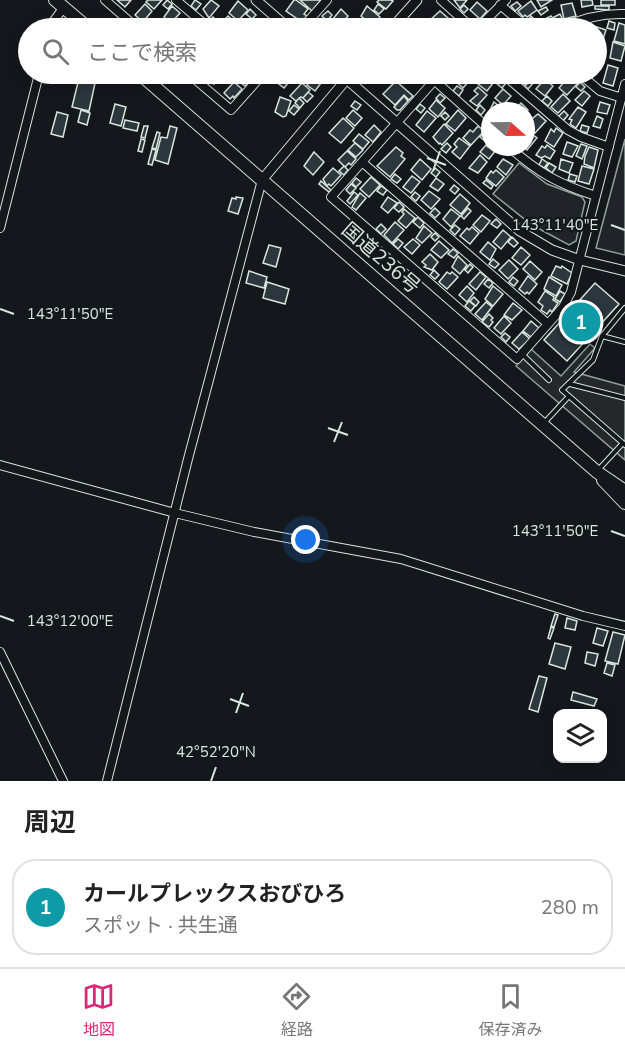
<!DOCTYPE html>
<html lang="ja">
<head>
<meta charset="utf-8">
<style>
  :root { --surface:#fff; --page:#f2f2f2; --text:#222; --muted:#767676; --line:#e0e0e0; --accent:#db2777 }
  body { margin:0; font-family:"Nunito Sans","Noto Sans JP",sans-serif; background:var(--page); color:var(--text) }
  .controls { position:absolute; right:18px; bottom:18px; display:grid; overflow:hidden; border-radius:12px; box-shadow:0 3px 15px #0003 }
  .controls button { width:54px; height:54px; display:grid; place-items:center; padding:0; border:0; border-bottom:2px solid var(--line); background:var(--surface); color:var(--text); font:30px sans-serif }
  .compass { position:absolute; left:481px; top:102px; width:54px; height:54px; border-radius:50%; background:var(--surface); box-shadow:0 3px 15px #0003; rotate:110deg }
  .you { position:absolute; left:306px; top:540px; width:21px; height:21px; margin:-15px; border:4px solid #fff; border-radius:50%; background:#1a73e8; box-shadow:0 0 0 9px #1a73e833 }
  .badge { display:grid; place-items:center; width:39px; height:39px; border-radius:50%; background:var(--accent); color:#fff; font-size:20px; font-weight:700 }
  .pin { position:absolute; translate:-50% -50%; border:3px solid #fff; box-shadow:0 2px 6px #0006 }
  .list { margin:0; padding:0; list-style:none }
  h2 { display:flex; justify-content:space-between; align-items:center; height:78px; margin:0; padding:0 24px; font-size:26px }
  h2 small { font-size:20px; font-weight:400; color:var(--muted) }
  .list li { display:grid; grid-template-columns:39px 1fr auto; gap:18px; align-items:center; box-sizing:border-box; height:96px; margin:0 12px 12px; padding:0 12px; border:2px solid var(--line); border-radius:24px }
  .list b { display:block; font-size:22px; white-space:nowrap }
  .list p { margin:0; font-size:20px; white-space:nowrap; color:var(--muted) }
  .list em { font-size:20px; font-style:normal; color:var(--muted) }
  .icon { flex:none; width:33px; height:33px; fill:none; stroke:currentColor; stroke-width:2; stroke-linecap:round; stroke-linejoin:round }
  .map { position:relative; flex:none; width:625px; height:781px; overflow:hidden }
  .search { position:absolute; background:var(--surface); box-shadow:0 3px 15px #0003; left:18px; right:18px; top:18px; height:66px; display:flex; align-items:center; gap:15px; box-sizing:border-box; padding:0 21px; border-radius:33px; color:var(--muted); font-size:22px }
  .sheet { height:186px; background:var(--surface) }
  nav { display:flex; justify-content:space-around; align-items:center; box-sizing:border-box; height:84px; border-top:2px solid var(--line); background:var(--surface); font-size:16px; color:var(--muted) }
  nav a { display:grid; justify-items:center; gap:3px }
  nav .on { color:var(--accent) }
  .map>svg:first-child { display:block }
</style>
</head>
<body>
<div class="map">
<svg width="625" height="781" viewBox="0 0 625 781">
  <rect width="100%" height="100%" fill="#14181c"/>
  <path fill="#202428" stroke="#939e99" stroke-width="1.5" d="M625,139V255L596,248Z
    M519,163L547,184L582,197L585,202L576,241L569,245L532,225L493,194Z"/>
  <path fill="#24282b" stroke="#939e99" stroke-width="1.5" d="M590,344L595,348L574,372L625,386V460L516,366L531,349L561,376Z"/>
  <path fill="#2c363c" stroke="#d8e6dc" stroke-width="1.5" d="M117,0H131L125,7Z
    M148,0H162L154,9L146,2Z
    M167,0L172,4L168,9L163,5Z
    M195,0L201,4L196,10L191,6Z
    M211,0L219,6L209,18L203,9Z
    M294,0H296L308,9L304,14L307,16L302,22L286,11Z
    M300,0H321L312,11Z
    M379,0H391L393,1L386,9L377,2Z
    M454,0H467L460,8Z
    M537,0H552L541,7Z
    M581,0H592L593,5L582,7Z
    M601,0H615V5H601Z
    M238,1L248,10L238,21L229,13Z
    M531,1L537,10L527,17L525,15L523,17L518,11Z
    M477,2L487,11L480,19L470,10Z
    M517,2L521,6L515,11L511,6Z
    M572,3L576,16L564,19L561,5Z
    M145,4L152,11L143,22L135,15Z
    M378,4L384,9L379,14L374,10Z
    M464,5L468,9L464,13L460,9Z
    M172,6L180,13L171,23L164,17Z
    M367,6L380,17L373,26L361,16Z
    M595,6H609V10L595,9Z
    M546,7L548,10L541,15L538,11Z
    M250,9L256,15L252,19L246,14Z
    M341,9L348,16L339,27L332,20Z
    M328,11L332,15L327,21L322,16Z
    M440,11L448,18L439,28H424L428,20L429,21Z
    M560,14L563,20L558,23L554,17Z
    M228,16L236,23L231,28H217Z
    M531,16L537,22L532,26L527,21Z
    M551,16L557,23L549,28H540L539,22Z
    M213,17L219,23L215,28L208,22Z
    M184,19L188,21L197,27L181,28L182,27L179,25Z
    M451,19L457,24L453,28L447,24Z
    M506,19L515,27L499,28Z
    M147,20L152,24L149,28L143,26Z
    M160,21L162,22L163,21L170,27L153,28Z
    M256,21L263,27L261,28H250Z
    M358,21L366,28H352Z
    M494,21L498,25L495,28H491L488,27Z
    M609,21L615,23L614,30L607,28Z
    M326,22L333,28H321Z
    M619,23L625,25V44L614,41Z
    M594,26L606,30L600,48L596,47V28H593Z
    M613,42L625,46L621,61L610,58Z
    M608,65L618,68L613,86L603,83Z
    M80,74H97L89,111L72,107Z
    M209,74H223L214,84L207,76Z
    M240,74L242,75L250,74L253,76L245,86L236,79Z
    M281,74H291L294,76L284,88L275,81Z
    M315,74L321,79L319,81L321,83L315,91L307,85Z
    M460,74H464L471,79L463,88L454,80Z
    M491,74L497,78L487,91L478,84L485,75L488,78Z
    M517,74H535L525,85L516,78Z
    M543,74H558L552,81Z
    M570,75L579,82L567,95L559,88Z
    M533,78L536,80L528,89L525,86Z
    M500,79L506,83L502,88L496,83Z
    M545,79L553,86L545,96L536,89Z
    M396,81L413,96L409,100L404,95L395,105L383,94Z
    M234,82L242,89L234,98L233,96L230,99L224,93Z
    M580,82L585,87L581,91L576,87Z
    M302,83L310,90L303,98L301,97L296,101L290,96Z
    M457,86L463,90L459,96L453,91Z
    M478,87L487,95L477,106L470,101L478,94L474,91Z
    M503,89L511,96L503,105L495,98Z
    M584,91L590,96L582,106L575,100Z
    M308,92L313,96L307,102L303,98Z
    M440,94L445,98L440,103L436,98Z
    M563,94L570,101L558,113L551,107Z
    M404,96L408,101L400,110H397L394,107Z
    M547,96L552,101L548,106L542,101Z
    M280,97L291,101L286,116L283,117L275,112Z
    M299,98L304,103L300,108L295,103Z
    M436,100L445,108L438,117L429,109Z
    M355,101L361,105L357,110L351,106Z
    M494,102L504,110L503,111L489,112Z
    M600,102L610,105L607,114L597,112Z
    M521,103L528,110L526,112L514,111Z
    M115,104L126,107L121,126L110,123Z
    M420,104L425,108L421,113L416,109Z
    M294,105L299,109L294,115L289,111Z
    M480,105L485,110L481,115L476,110Z
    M578,107L586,112L576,128L570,124L572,120L569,119Z
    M81,110L90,113L87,125L78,122Z
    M353,110L362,118L355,126L346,118Z
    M458,110L466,118L455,131L446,124Z
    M427,111L436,118L424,132L416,125Z
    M564,111L568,115L563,121L558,117Z
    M57,112L68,115L63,137L51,134Z
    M445,112L449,116L445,120L441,116Z
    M538,114L546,121L535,133L527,126L529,123L528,122Z
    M597,116L603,119L600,128L593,126Z
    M343,118L354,128L341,143L329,133Z
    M125,120L139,123L137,131L123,128Z
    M444,124L453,133L442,145L440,143L439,144L433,137Z
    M374,125L381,132L373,142L365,135Z
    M582,125L589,127L587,133L580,131Z
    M144,126H148L145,138L141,137Z
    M170,126L177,128L168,164L155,160L161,137L167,138Z
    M478,126L484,131L471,145L463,138L470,130L473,132Z
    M556,128L563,133L554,147L545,141L551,129L554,132Z
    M157,132L160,133L156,149L152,148Z
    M529,132L537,138L527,150L524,147H526V136Z
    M484,133L490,137L486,142L480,137Z
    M359,134L369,142L363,149L353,141Z
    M459,138L470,146L460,159L452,152L457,147L454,144Z
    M141,139L145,140L142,152L138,151Z
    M567,142L578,146L572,157L563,154Z
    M355,143L363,150L356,157L348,150Z
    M447,143L451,147L446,153L441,149Z
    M490,144V147L496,150L489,159L480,152L486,145L488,147Z
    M581,144L587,146L582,159L576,156Z
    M547,145L555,151L550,159L545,156L541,158L536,155L542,146L545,148Z
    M396,147L403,153L401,156L405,159L390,177L377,166Z
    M589,147L598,150L594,168L584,164L585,156Z
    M152,149L156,150L152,165L148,164Z
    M347,151L356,159L351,165L349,163L345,167L338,160Z
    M314,152L324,162L313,175L304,166Z
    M480,155L487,162L478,173L469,168Z
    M420,159L431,169L422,180L411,170Z
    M503,159L513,165L506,175L497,167Z
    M542,159L548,163L544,168L539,165Z
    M561,159L573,163L569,173L559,169Z
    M549,163L556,167L552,173L546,168Z
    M344,166L348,170L344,175L339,171Z
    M582,166L594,169L589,184L578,181Z
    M333,168L341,175L331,186L329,184L327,186L323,179Z
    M435,168L440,172L436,177L431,173Z
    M496,170L504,177L496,186L486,178L491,171L493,173Z
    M395,174L401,179L397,183L391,179Z
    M570,174L577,176L575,182L568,180Z
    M412,176L420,182L411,193L403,187Z
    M371,177L380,185L369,197L360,189Z
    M356,178L361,182L356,187L352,183Z
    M436,178L444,184L438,191L430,186Z
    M486,180L493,186L491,189L483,183Z
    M321,181L331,190L329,192L319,184Z
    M351,184L356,188L350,194L346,190Z
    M454,185L459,189L455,194L450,190Z
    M381,186L387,190L383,195L377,191Z
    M429,191L440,199L431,209L421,200Z
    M354,192L358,195L350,204L347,201Z
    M415,192L420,196L416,201L411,197Z
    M360,193L366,198L356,210L352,207Z
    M460,194L470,203L461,214L450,205Z
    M236,197L243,198L238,214L228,211L232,198L236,199Z
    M388,197L397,203L388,213L381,207Z
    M399,202L404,207L399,212L394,208Z
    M435,208L440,213L435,218L430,213Z
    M468,208L471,211L464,219L461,216Z
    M404,209L415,218L406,228L398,221L404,214L402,212Z
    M451,209L460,216L451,227L443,219Z
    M482,215L490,221L481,232L473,225Z
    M418,217L424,223L420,228L413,222Z
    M496,219L501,224L497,228L491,224Z
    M395,222L404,230L392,243L384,235Z
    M381,224L386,229L381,234L376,229Z
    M455,225L460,229L455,235L450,230Z
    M424,226L432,233L422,243L416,238Z
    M472,227L479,233L470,244L460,236L467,228L469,230Z
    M503,230L511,237L501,249L493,242Z
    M435,233L439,237L435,241L431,237Z
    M512,237L518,243L514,247L508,242Z
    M398,239L403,243L398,249L393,244Z
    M413,239L420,245L412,254L404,247Z
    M439,241L449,250L441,258L431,250Z
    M488,242L496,249L490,260L480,252Z
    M269,245L281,248L276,267L263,263Z
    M521,247L530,255L521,265L512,258Z
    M453,249L458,253L454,258L448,254Z
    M430,254L438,262L432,270L424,267L426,265L422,262Z
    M458,256L467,265L460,274L452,267Z
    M493,259L499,264L495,268L489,264Z
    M509,260L518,269L508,279L499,270Z
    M530,261L542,272L535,280L523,269Z
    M470,264L473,267L468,273L465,270Z
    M556,266L561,268L562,266L572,273L567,284L551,276Z
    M434,270L439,275L435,279L430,275Z
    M249,271L267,277L264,288L246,283Z
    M447,272L450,274L452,272L458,277L447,289L439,282Z
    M480,272L486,277L476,290L469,284Z
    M528,276L537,284L529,294L527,292L525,294L519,289Z
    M513,277L518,281L514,286L509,282Z
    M549,277L562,285L556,296L544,289Z
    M488,279L493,283L489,288L484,284Z
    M267,282L289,289L285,304L263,298Z
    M595,283L619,304L567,361L544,340Z
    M467,286L474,293L467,302L459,295Z
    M493,286L503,294L493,306L485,299Z
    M545,291L554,297L553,300L558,303L552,312L550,310L547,314L541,310L543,306L538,302Z
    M560,291L565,294L560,302L555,299Z
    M474,297L479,302L476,306L470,301Z
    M469,301L475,306L471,311L465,306Z
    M486,302L492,307L482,320L475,314Z
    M513,303L522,310L512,320L504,315Z
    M489,314L493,318L491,320L493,322L489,327L482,322Z
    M504,316L511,323L501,334L494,328Z
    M531,321L539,328L531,337L523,331Z
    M522,332L530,339L519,349L512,343Z
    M505,333L510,337L506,342L501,337Z
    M555,614L558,615L554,627L551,626Z
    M567,618L577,621L575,630L565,628Z
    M551,627L554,628L550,639L548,638Z
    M597,628L608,631L603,646L593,643Z
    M613,632L625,635L618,664L605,661Z
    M555,643L571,647L565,669L549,664Z
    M587,652L598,654L595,666L585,663Z
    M607,663L615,665L612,676L604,673Z
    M539,676L547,678L538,712L529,709Z
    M573,692L597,699L594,706L571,700Z"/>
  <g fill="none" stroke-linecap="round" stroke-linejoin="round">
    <g stroke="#d8e6dc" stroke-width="6">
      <path id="service" d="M625,308L602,336L593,360L562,390L625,445
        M602,336L625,342
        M522,354L549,380
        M570,384L625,398
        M545,422L569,396
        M599,469L623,443"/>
    </g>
    <g stroke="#d8e6dc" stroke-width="10">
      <path id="minor" d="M105,0L137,28
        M176,0L209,28
        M441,0L472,28
        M500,5L528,28
        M51,28L53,22L64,7
        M302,28L327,0
        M478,28L506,0
        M561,28C582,18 601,13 625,14
        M189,74L231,110L263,74
        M440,74L331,197L517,359L563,307L571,292L625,84
        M503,74L568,130L581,137L609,147
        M580,74L600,91L622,98
        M434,80L490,130
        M509,147C539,173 558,184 596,196
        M362,162L548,324
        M0,228L39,74
        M0,465L175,513L254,532L401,559L583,616L625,626
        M0,652L63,781
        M107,781L188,459L262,180"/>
    </g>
    <g stroke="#d8e6dc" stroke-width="11">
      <path id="tertiary" d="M256,0L288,28
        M392,28L417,0
        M341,74L520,231L552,250L580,260L625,271
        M262,180L350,75"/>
    </g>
    <g stroke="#d8e6dc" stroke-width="14">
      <path id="trunk" d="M55,0L88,28
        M140,74L597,472L625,491
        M603,480L625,503"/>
    </g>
    <use href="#service" stroke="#14181c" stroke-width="4"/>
    <use href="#minor" stroke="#14181c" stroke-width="8"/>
    <use href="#tertiary" stroke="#14181c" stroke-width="9"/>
    <use href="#trunk" stroke="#14181c" stroke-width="12"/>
  </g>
  <path fill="none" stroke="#d8e6dc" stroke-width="2" d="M427,158L446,165M433,171L440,151M611,225L625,230M0,309L14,314M328,428L348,435M334,442L342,422M611,531L625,536M0,616L14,621M230,699L249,706M236,713L243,693M211,781L216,767"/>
  <g text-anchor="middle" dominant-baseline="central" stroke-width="4.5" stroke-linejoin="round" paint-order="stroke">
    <g font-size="20" fill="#d8e6dc" stroke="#14181c">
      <text transform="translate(381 258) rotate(41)">国道236号</text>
    </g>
  </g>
  <g font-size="15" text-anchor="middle" fill="#d8e6dc" stroke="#14181c" stroke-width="4.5" stroke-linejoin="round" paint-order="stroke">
    <text x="555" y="230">143°11'40"E</text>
    <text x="70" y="319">143°11'50"E</text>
    <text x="555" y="536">143°11'50"E</text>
    <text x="70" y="626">143°12'00"E</text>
    <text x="216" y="757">42°52'20"N</text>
  </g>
</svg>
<div class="controls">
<button><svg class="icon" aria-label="layers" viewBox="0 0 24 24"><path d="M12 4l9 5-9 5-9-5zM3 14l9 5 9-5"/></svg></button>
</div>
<svg class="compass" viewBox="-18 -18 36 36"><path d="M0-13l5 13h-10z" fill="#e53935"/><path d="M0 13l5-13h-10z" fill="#767676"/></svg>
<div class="you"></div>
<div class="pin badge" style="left:581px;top:322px;background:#0f9aa8">1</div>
<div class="search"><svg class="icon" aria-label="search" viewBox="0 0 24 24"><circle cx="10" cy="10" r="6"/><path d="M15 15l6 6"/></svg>ここで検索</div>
</div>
<section class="sheet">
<h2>周辺<small></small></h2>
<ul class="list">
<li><span class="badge" style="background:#0f9aa8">1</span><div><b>カールプレックスおびひろ</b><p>スポット · 共生通</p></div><em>280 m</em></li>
</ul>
</section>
<nav>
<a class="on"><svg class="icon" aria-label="map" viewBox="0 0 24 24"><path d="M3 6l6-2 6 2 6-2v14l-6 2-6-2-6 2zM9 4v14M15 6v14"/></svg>地図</a>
<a><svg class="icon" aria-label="directions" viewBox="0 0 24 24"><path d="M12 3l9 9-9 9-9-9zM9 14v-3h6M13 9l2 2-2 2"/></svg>経路</a>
<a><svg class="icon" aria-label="saved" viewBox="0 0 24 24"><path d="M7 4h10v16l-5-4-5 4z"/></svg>保存済み</a>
</nav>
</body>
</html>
